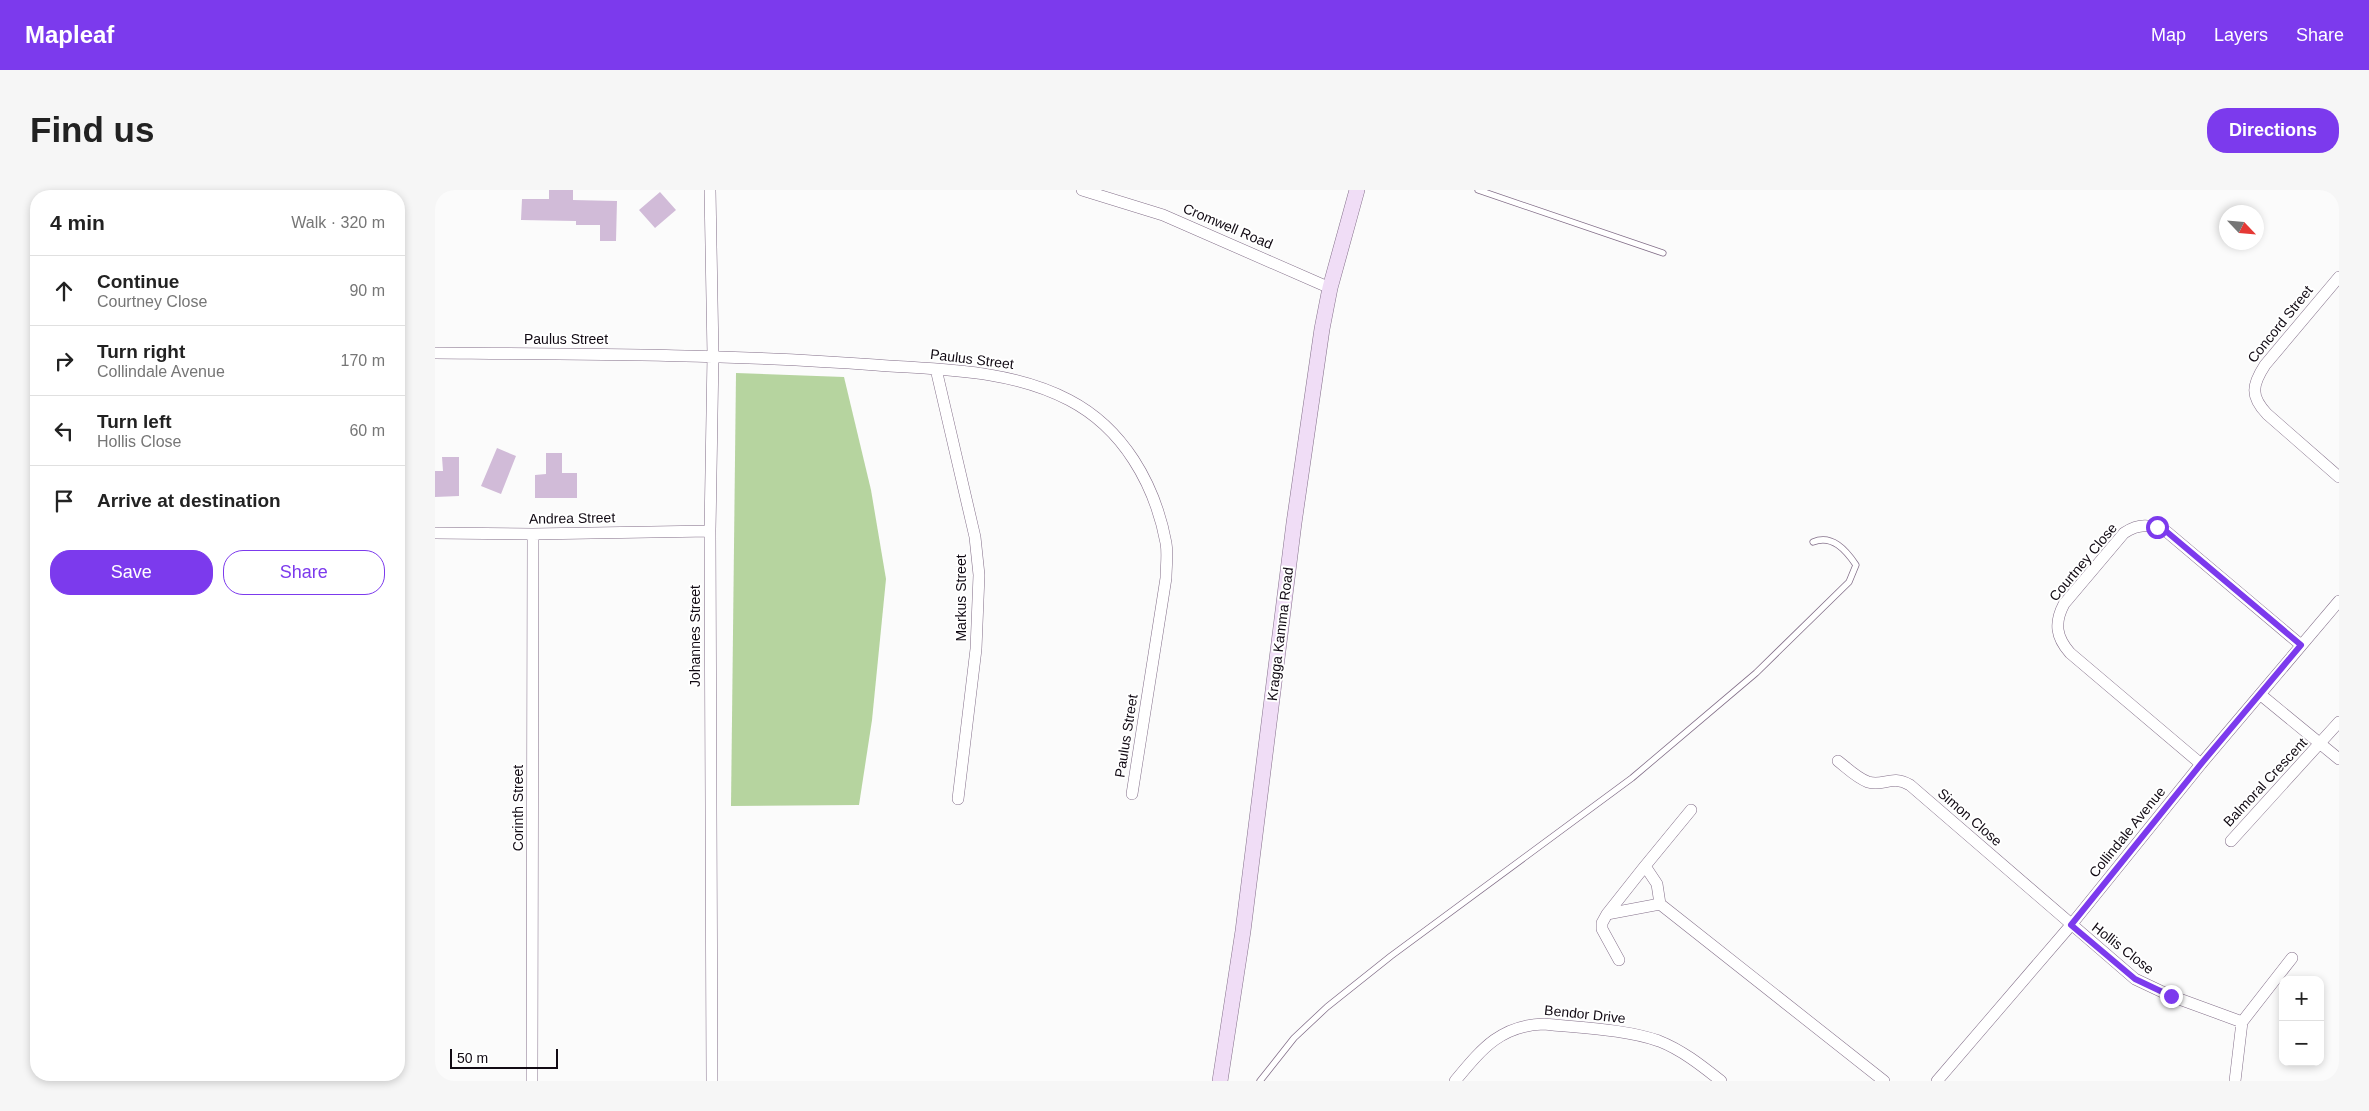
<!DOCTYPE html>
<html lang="en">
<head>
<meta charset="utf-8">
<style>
  :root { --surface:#fff; --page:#f6f6f6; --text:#222; --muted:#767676; --line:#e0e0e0; --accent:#7c3aed }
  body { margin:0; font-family:Arial,sans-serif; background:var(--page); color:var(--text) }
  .controls { position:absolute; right:15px; bottom:15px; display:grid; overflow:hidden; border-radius:10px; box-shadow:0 2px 8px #0003 }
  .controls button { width:45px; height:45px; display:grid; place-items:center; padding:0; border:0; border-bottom:1px solid var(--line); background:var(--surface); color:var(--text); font:25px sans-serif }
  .compass { position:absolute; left:1784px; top:15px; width:45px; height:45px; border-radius:50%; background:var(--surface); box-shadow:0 2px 8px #0003; rotate:116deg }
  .scale { position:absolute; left:15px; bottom:12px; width:108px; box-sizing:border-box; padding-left:5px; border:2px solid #110a13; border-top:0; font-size:14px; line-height:18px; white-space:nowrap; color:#110a13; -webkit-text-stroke:4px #fff; paint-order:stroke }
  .stop { position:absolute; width:15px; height:15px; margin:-11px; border:4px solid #7c3aed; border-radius:50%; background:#fff }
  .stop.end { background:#7c3aed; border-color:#fff; box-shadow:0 1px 5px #0008 }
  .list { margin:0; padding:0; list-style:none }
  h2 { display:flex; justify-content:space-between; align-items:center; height:65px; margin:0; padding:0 20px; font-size:21px }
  h2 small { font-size:16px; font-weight:400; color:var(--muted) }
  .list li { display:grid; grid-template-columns:32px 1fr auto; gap:15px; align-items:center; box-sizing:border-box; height:70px; padding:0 20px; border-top:1px solid var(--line) }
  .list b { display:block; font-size:19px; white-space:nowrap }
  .list p { margin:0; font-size:16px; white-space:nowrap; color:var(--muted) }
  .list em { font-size:16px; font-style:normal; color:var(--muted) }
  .actions { display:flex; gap:10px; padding:15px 20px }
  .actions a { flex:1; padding:11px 0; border:1px solid var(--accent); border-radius:20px; text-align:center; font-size:18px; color:var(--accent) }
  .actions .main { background:var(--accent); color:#fff }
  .icon { flex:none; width:28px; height:28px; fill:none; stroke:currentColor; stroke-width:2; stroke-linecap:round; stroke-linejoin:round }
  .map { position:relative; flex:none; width:1904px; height:891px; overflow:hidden; border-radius:20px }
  header { display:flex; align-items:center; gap:30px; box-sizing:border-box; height:70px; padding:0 25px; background:var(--accent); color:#fff }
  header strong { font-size:24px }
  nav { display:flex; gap:28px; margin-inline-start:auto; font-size:18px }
  .intro { display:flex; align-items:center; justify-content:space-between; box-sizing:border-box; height:120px; padding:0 30px }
  h1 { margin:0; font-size:35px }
  .button { padding:12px 22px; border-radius:20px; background:var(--accent); color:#fff; font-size:18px; font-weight:700 }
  main { display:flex; gap:30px; padding:0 30px }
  aside { flex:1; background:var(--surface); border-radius:20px; box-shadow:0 2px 8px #0003 }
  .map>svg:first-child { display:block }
</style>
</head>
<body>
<header>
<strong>Mapleaf</strong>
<nav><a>Map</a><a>Layers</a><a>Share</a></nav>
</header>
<div class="intro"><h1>Find us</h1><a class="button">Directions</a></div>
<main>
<aside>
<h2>4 min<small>Walk · 320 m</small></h2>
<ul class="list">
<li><svg class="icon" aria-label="ahead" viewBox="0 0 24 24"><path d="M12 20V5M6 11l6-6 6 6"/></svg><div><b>Continue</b><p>Courtney Close</p></div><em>90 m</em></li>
<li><svg class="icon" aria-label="right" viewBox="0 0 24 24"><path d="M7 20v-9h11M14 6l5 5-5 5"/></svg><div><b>Turn right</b><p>Collindale Avenue</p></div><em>170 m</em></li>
<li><svg class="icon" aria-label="left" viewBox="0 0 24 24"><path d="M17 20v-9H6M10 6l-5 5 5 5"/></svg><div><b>Turn left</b><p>Hollis Close</p></div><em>60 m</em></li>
<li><svg class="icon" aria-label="arrive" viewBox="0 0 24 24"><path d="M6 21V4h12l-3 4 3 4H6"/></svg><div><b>Arrive at destination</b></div></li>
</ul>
<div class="actions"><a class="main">Save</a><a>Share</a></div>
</aside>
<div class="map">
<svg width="1904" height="891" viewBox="0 0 1904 891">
  <rect width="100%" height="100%" fill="#fbfbfb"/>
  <path fill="#b6d49f" d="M301,183L409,187L436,300L451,389L437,530L424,615L296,616Z"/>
  <path fill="#d1bbd8" d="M114,0H138V10L182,11L181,51H165V35H141V31L86,30L87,9H114Z
    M225,2L241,20L220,38L204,20Z
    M62,258L81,266L66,304L46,296Z
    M111,263H127V283H142V308H100V285L111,284Z
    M7,267H24V306L0,307V281H8Z"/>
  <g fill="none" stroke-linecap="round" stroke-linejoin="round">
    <g stroke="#836f89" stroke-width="7">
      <path id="lane" d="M1043,0L1228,63
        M825,891L859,848L892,817L956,766L1197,588L1321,483L1414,392L1421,375C1411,360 1397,344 1378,352"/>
    </g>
    <g stroke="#836f89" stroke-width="12">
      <path id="street" d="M275,0L278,165L275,341L277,891
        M647,0L728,25L895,98
        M1904,87L1830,175C1817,195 1815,206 1832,224L1904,287
        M0,163C147,164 294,164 441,175C506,180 575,179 634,210C688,238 720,294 731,353C733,364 731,377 731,388L697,604
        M501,179L540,347L544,385L541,459L523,609
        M0,343L98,344L275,341
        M1826,505L1904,569
        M1403,571C1412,578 1422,588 1433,592C1449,597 1456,584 1475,595L1700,789L1736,806L1807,832
        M1766,574L1635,463C1621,447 1619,433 1629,414L1689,343C1704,333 1716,334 1732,342L1866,455
        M1796,651L1904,532
        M1225,714L1222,694L1210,676L1256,620
        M1172,724L1210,676
        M1184,770L1167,739V733L1172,724L1225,714L1449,891
        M97,891L98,344
        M1020,891C1046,860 1065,835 1109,834C1145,838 1190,839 1224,851C1247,860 1267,876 1286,891
        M1502,891L1636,735L1766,574L1904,411
        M1800,891L1807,832L1857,768"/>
    </g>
    <g stroke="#836f89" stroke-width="16">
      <path id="secondary" d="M785,891L808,741L859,333L887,139L895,98L922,0"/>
    </g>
    <use href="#lane" stroke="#fff" stroke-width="5.5"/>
    <use href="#street" stroke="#fff" stroke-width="11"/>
    <use href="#secondary" stroke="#f0ddf6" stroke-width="15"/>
  </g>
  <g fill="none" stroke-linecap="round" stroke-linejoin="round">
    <path stroke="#7c3aed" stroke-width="6" d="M1722,337L1732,342L1866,455L1766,574L1636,735L1700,789L1736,806"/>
  </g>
  <g text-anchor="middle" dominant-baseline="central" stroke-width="4" stroke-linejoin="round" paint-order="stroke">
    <g font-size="14" fill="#110a13" stroke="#fff">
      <text transform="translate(793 36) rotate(23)">Cromwell Road</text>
      <text transform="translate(1845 134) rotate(-51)">Concord Street</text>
      <text x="131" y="149">Paulus Street</text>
      <text transform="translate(537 169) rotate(7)">Paulus Street</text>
      <text transform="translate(137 328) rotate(-1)">Andrea Street</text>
      <text transform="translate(1648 372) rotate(-50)">Courtney Close</text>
      <text transform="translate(526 408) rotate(-90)">Markus Street</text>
      <text transform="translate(845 444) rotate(-83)">Kragga Kamma Road</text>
      <text transform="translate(260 446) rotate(-90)">Johannes Street</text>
      <text transform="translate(691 546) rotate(-81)">Paulus Street</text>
      <text transform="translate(1830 592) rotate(-47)">Balmoral Crescent</text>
      <text transform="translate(83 618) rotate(-90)">Corinth Street</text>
      <text transform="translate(1535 627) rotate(41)">Simon Close</text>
      <text transform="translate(1692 642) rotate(-51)">Collindale Avenue</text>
      <text transform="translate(1688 758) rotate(38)">Hollis Close</text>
      <text transform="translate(1150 824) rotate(6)">Bendor Drive</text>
    </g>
  </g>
</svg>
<div class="controls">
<button>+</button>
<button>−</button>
</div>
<svg class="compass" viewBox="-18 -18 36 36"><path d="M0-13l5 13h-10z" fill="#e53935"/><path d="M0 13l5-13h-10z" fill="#767676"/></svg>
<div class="scale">50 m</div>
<div class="stop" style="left:1722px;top:337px"></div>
<div class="stop end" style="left:1736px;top:806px"></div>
</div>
</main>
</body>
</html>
